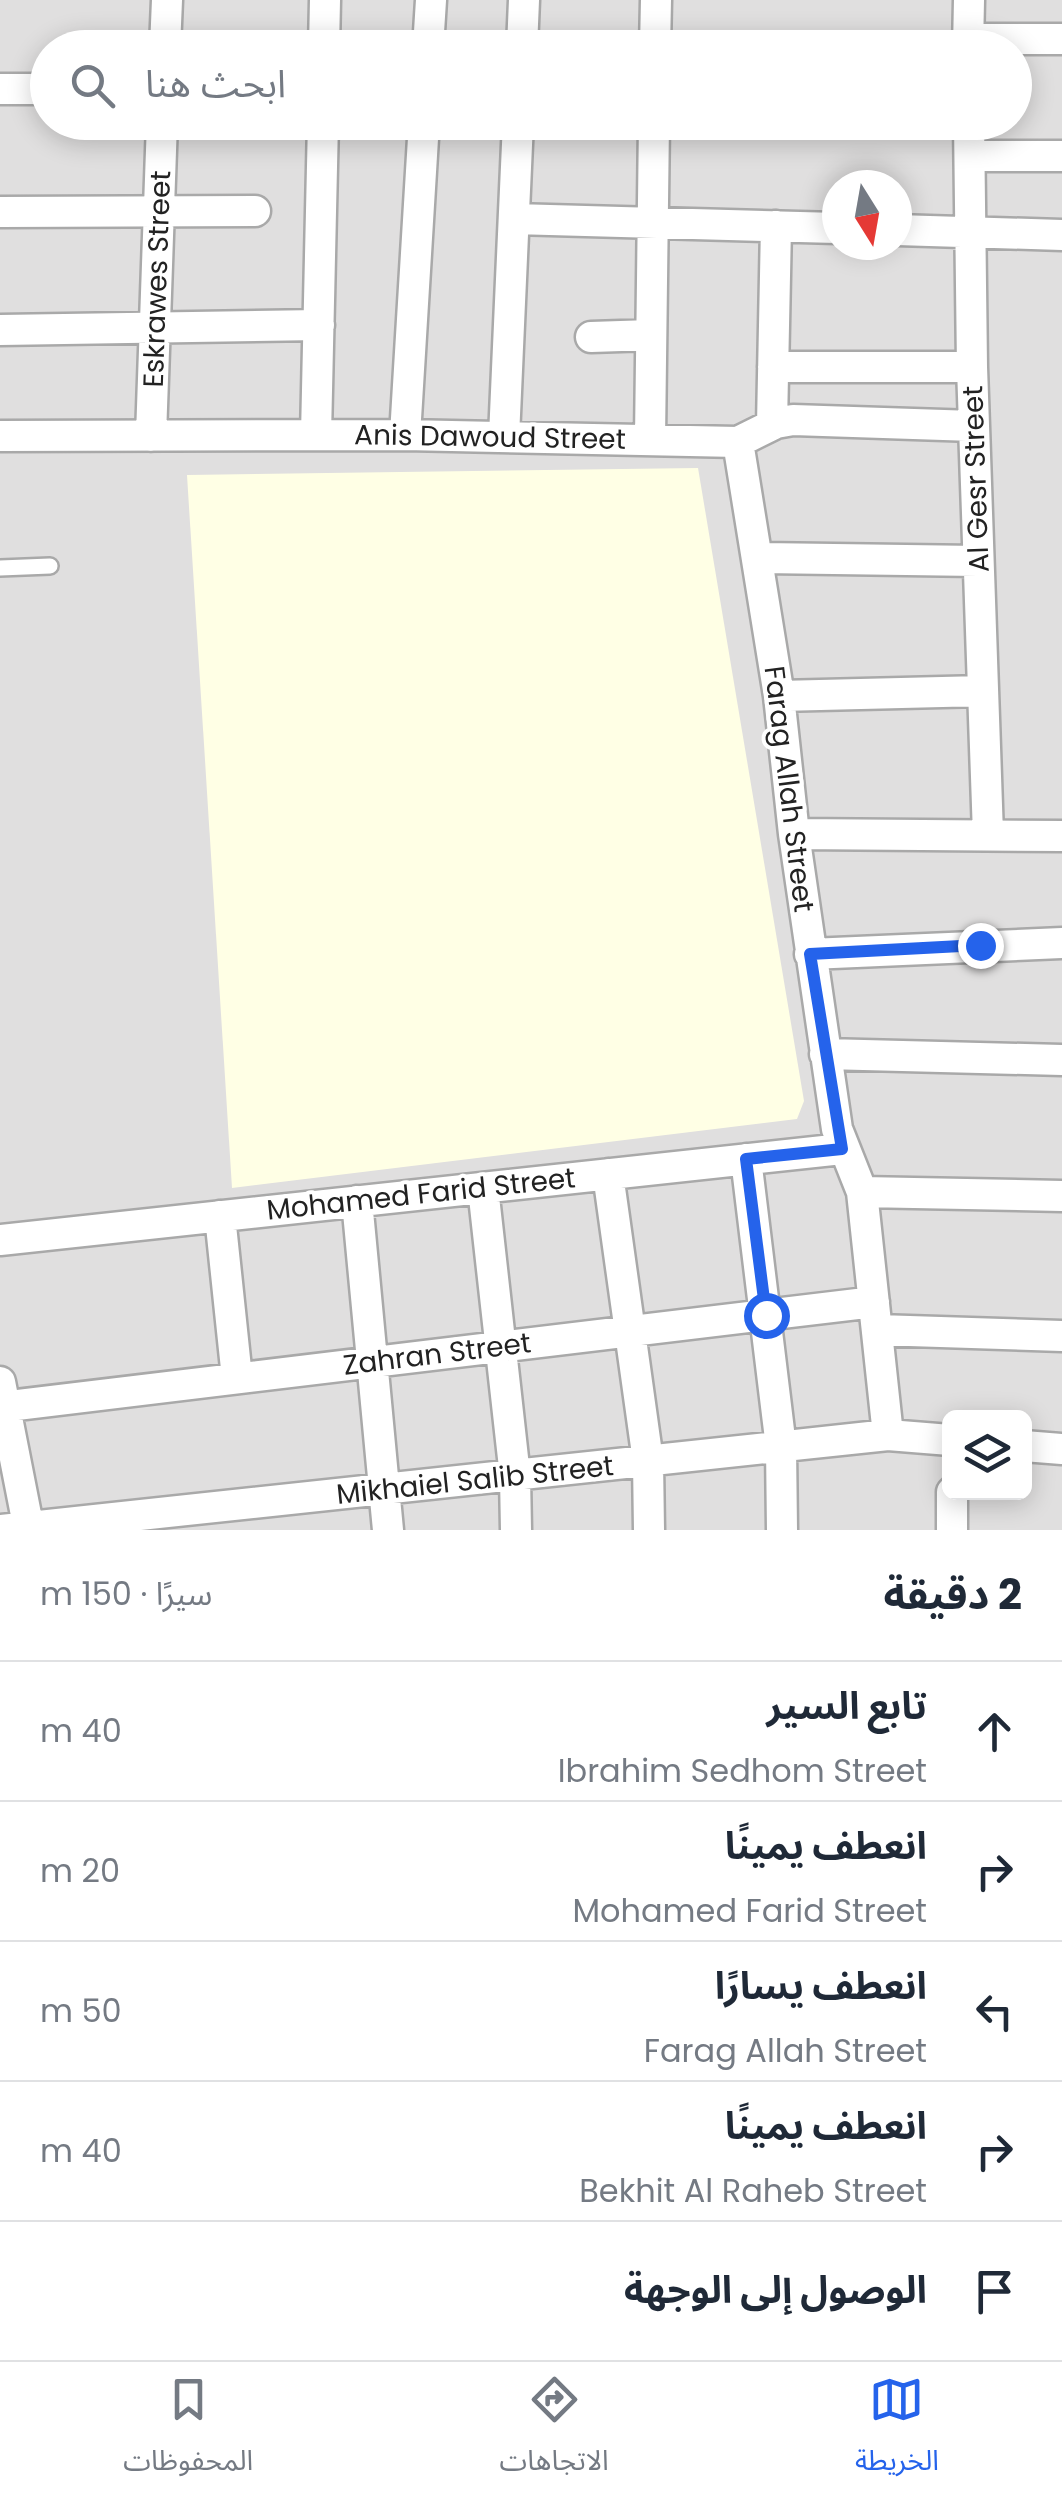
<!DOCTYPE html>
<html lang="ar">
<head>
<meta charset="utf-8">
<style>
  :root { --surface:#fff; --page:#f6f6f7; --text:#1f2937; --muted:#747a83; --line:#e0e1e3; --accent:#2563eb }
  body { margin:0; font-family:Poppins,"Noto Sans Arabic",sans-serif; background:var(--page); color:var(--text); direction:rtl }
  .controls { position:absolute; right:30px; bottom:30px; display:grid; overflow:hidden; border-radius:15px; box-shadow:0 5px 25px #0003 }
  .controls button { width:90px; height:90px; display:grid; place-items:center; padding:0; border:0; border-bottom:2px solid var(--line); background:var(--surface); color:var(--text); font:50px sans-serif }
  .compass { position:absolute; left:822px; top:170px; width:90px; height:90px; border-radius:50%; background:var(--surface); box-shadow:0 5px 25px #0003; rotate:169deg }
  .stop { position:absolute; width:30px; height:30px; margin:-22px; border:8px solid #2563eb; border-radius:50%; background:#fff }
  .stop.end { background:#2563eb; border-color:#fff; box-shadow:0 2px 10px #0008 }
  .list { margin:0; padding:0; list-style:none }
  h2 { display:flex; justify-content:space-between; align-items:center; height:130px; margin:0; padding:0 40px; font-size:42px }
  h2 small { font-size:32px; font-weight:400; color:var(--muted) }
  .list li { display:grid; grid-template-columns:65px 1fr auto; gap:30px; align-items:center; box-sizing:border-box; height:140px; padding:0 40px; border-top:2px solid var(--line) }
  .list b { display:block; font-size:38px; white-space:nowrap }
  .list p { margin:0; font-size:32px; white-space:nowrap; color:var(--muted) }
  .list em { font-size:32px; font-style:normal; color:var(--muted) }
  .icon { flex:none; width:55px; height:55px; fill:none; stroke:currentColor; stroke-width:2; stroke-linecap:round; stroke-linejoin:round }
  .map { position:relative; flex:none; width:1062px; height:1530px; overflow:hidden; direction:ltr }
  .search { position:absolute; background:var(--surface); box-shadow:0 5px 25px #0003; left:30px; right:30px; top:30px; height:110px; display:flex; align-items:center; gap:25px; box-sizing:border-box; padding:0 35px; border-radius:55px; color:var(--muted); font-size:38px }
  .sheet { height:830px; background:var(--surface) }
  nav { display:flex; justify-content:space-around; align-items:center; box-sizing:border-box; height:140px; border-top:2px solid var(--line); background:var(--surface); font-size:28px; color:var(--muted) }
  nav a { display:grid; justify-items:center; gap:5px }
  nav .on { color:var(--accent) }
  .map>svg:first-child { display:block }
</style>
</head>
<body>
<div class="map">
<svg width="1062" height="1530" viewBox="0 0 1062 1530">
  <rect width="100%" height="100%" fill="#f2efe9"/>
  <path fill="#e0dfdf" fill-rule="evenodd" d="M0,0H1062V1530H0ZM48,48H1014V122H48ZM837,185H897V245H837ZM950,1418H1024V1492H950Z"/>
  <path fill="#ffffe5" d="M698,468L804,1101L797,1119L232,1188L187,475Z"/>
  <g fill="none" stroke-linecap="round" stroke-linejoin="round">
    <g stroke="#a9a9a9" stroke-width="20">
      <path id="service" d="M0,568L50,566"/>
    </g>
    <g stroke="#a9a9a9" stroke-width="35">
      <path id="minor" d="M969,39H1062
        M165,48L167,0
        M324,48L325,0
        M428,48L431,0
        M522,48L524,0
        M655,48L656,0
        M968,48L969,0
        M0,89H48
        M969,122L972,367L988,835
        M971,156H1062
        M0,212L255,211
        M514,219L837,228
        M897,230L1062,235
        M0,330L319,325
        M591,337L651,335
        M773,367H972
        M772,425L776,226
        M316,435L323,122
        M405,435L424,122
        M0,436L405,435L738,442L776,423L793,420L974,426
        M151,436L162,122
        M504,437L518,122
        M650,439L654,122
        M738,442L779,696L794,834L837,1129L862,1192L888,1435
        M758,558L978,561
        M779,696L983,691
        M794,834L1062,836
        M810,954L1062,943
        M825,1054L1062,1060
        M746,1159L781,1447L782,1530
        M608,1174L648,1461L649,1530
        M483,1188L515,1476L516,1530
        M862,1192L1062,1196
        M357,1201L388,1530
        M220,1216L237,1378
        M0,1240L842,1149
        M878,1330L1062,1336
        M0,1382L29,1530
        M0,1407L874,1302
        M1024,1446L1062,1449
        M952,1492V1530
        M0,1530L888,1435L950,1440"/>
    </g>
    <use href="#service" stroke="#fff" stroke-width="15"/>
    <use href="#minor" stroke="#fff" stroke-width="30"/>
  </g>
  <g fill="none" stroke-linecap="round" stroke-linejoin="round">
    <path stroke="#2563eb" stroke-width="12" d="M766,1315L746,1159L842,1149L810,954L980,945"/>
  </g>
  <g text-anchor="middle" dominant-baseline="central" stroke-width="8" stroke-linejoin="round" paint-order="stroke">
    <g font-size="28" fill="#222" stroke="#fff">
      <text transform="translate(157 279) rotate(-88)">Eskrawes Street</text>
      <text transform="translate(490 437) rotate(1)">Anis Dawoud Street</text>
      <text transform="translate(976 479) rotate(-92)">Al Gesr Street</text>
      <text transform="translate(789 789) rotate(83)">Farag Allah Street</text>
      <text transform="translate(421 1194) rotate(-6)">Mohamed Farid Street</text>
      <text transform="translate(437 1354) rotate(-7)">Zahran Street</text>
      <text transform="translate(475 1480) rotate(-6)">Mikhaiel Salib Street</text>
    </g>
  </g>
</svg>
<div class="controls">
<button><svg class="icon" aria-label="layers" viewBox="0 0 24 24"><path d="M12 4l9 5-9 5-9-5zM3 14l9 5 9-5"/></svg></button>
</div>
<svg class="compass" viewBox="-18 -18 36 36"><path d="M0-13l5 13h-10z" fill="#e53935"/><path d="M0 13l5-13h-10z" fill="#747a83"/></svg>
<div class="stop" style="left:766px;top:1315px"></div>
<div class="stop end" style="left:980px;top:945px"></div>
<div class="search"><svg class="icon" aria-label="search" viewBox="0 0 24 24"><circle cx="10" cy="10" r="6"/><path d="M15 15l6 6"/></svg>ابحث هنا</div>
</div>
<section class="sheet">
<h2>2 دقيقة<small>سيرًا · 150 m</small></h2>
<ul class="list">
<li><svg class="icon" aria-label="ahead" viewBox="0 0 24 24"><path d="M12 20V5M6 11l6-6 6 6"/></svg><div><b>تابع السير</b><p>Ibrahim Sedhom Street</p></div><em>40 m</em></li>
<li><svg class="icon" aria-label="right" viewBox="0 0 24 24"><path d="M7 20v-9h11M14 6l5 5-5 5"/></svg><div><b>انعطف يمينًا</b><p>Mohamed Farid Street</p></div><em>20 m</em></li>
<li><svg class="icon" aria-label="left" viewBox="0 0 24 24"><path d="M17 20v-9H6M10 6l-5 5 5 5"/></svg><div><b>انعطف يسارًا</b><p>Farag Allah Street</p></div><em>50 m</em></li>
<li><svg class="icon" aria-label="right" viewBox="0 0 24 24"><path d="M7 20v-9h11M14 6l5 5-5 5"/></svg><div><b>انعطف يمينًا</b><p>Bekhit Al Raheb Street</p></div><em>40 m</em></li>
<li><svg class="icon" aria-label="arrive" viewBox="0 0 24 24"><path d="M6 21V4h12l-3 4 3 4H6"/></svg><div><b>الوصول إلى الوجهة</b></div></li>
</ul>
</section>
<nav>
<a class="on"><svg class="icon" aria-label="map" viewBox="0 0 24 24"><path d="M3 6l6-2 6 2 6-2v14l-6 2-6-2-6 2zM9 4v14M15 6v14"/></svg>الخريطة</a>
<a><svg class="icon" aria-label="directions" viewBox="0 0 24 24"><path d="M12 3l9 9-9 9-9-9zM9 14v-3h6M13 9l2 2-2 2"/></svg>الاتجاهات</a>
<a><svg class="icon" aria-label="saved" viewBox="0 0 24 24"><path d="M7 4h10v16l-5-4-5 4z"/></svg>المحفوظات</a>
</nav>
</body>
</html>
